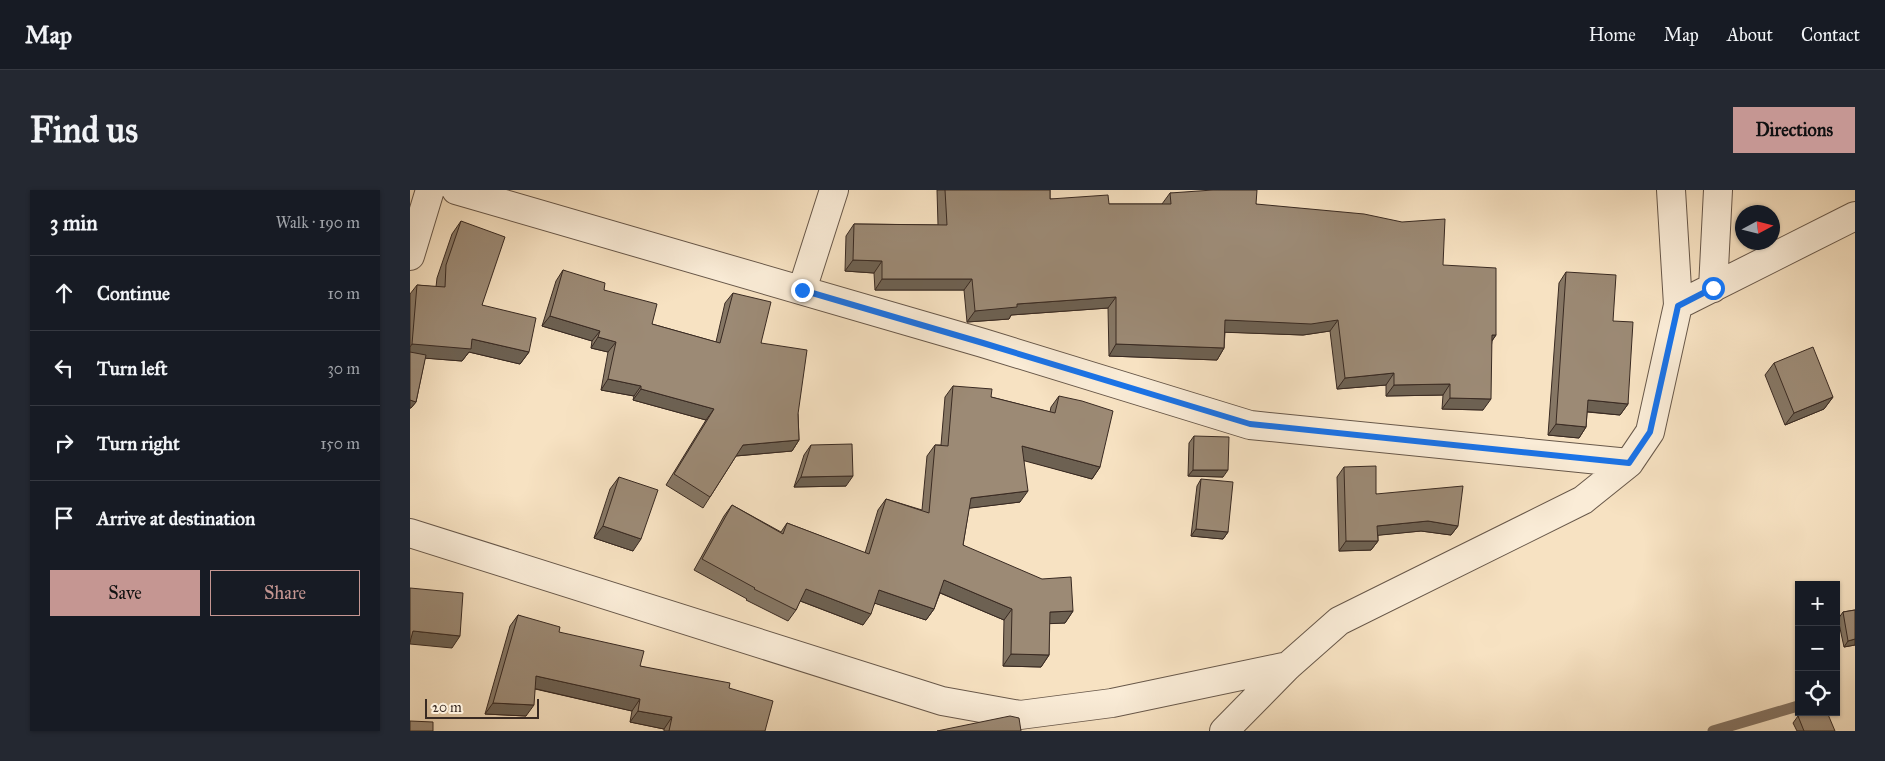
<!DOCTYPE html>
<html lang="en">
<head>
<meta charset="utf-8">
<style>
  :root { --surface:#171b24; --page:#242831; --text:#f1f3f6; --muted:#9ea1a6; --line:#363941; --accent:#c59692 }
  body { margin:0; font-family:"IM FELL Great Primer",serif; background:var(--page); color:var(--text) }
  .controls { position:absolute; right:15px; bottom:15px; display:grid; overflow:hidden; border-radius:0px; box-shadow:0 1px 4px #0004 }
  .controls button { width:45px; height:45px; display:grid; place-items:center; padding:0; border:0; border-bottom:1px solid var(--line); background:var(--surface); color:var(--text); font:25px sans-serif }
  .compass { position:absolute; left:1325px; top:15px; width:45px; height:45px; border-radius:50%; background:var(--surface); box-shadow:0 1px 4px #0004; rotate:83deg }
  .scale { position:absolute; left:15px; bottom:12px; width:114px; box-sizing:border-box; padding-left:5px; border:2px solid #392a22; border-top:0; font-size:14px; line-height:18px; white-space:nowrap; color:#392a22; -webkit-text-stroke:4px #faecd7; paint-order:stroke }
  .stop { position:absolute; width:15px; height:15px; margin:-11px; border:4px solid #1a73e8; border-radius:50%; background:#fff }
  .stop.end { background:#1a73e8; border-color:#fff; box-shadow:0 1px 5px #0008 }
  .list { margin:0; padding:0; list-style:none }
  h2 { display:flex; justify-content:space-between; align-items:center; height:65px; margin:0; padding:0 20px; font-size:21px }
  h2 small { font-size:16px; font-weight:400; color:var(--muted) }
  .list li { display:grid; grid-template-columns:32px 1fr auto; gap:15px; align-items:center; box-sizing:border-box; height:75px; padding:0 20px; border-top:1px solid var(--line) }
  .list b { display:block; font-size:19px; white-space:nowrap }
  .list em { font-size:16px; font-style:normal; color:var(--muted) }
  .actions { display:flex; gap:10px; padding:15px 20px }
  .actions a { flex:1; padding:11px 0; border:1px solid var(--accent); border-radius:0px; text-align:center; font-size:18px; color:var(--accent) }
  .actions .main { background:var(--accent); color:#111 }
  .icon { flex:none; width:28px; height:28px; fill:none; stroke:currentColor; stroke-width:2; stroke-linecap:round; stroke-linejoin:round }
  .map { position:relative; flex:none; width:1445px; height:541px; overflow:hidden; border-radius:0px }
  header { display:flex; align-items:center; gap:30px; box-sizing:border-box; height:70px; padding:0 25px; background:var(--surface); border-bottom:1px solid var(--line) }
  header strong { font-size:24px }
  nav { display:flex; gap:28px; margin-inline-start:auto; font-size:18px }
  .intro { display:flex; align-items:center; justify-content:space-between; box-sizing:border-box; height:120px; padding:0 30px }
  h1 { margin:0; font-size:35px }
  .button { padding:12px 22px; border-radius:0px; background:var(--accent); color:#111; font-size:18px; font-weight:700 }
  main { display:flex; gap:30px; padding:0 30px }
  aside { flex:1; background:var(--surface); border-radius:0px; box-shadow:0 1px 4px #0004 }
  .map>svg:first-child { display:block }
</style>
</head>
<body>
<header>
<strong>Map</strong>
<nav><a>Home</a><a>Map</a><a>About</a><a>Contact</a></nav>
</header>
<div class="intro"><h1>Find us</h1><a class="button">Directions</a></div>
<main>
<aside>
<h2>3 min<small>Walk · 190 m</small></h2>
<ul class="list">
<li><svg class="icon" aria-label="ahead" viewBox="0 0 24 24"><path d="M12 20V5M6 11l6-6 6 6"/></svg><div><b>Continue</b></div><em>10 m</em></li>
<li><svg class="icon" aria-label="left" viewBox="0 0 24 24"><path d="M17 20v-9H6M10 6l-5 5 5 5"/></svg><div><b>Turn left</b></div><em>30 m</em></li>
<li><svg class="icon" aria-label="right" viewBox="0 0 24 24"><path d="M7 20v-9h11M14 6l5 5-5 5"/></svg><div><b>Turn right</b></div><em>150 m</em></li>
<li><svg class="icon" aria-label="arrive" viewBox="0 0 24 24"><path d="M6 21V4h12l-3 4 3 4H6"/></svg><div><b>Arrive at destination</b></div></li>
</ul>
<div class="actions"><a class="main">Save</a><a>Share</a></div>
</aside>
<div class="map">
<svg width="1445" height="541" viewBox="0 0 1445 541">
  <rect width="100%" height="100%" fill="#f7e2c2"/>
  <filter id="stains"><feTurbulence type="fractalNoise" baseFrequency=".004" numOctaves="4"/><feColorMatrix values="0 0 0 0 .2 0 0 0 0 .09 0 0 0 0 .02 0 0 0 .5 -.17"/></filter>
  <radialGradient id="worn" r=".72"><stop offset=".6" stop-color="#630" stop-opacity="0"/><stop offset="1" stop-color="#630" stop-opacity=".3"/></radialGradient>
  <g fill="none" stroke-linecap="round" stroke-linejoin="round">
    <path stroke="#847362" stroke-width="11" d="M1303,541L1388,516"/>
    <g stroke="#68584a" stroke-width="30">
      <path id="minor" d="M46,0L573,153L840,235L1219,273
        M0,66L20,0
        M1303,98L1308,0
        M392,100L424,0
        M1268,115L1445,26
        M0,343L532,511L610,525L702,513L878,476
        M814,541L878,476L929,431L1173,310L1219,273L1240,242L1268,115L1261,0"/>
    </g>
    <use href="#minor" stroke="#faecd7" stroke-width="28"/>
  </g>
  <path fill="#867765" stroke="#392a22" d="M527,0H640V9L699,14H752L760,3L846,14L1033,75L1086,145L1082,151L1073,220L1032,219L1033,205L976,206V195L927,199L920,141L893,145L815,142L814,158L807,170L699,166L698,118L601,125L599,129L557,132L554,100H465L464,83L435,81L436,46L444,34L528,35Z
    M51,31L72,115L119,162L110,174L59,162L52,171L15,168L6,212L1,218H0V104L7,95L26,97L27,88L42,44Z
    M153,80L194,100L242,134L306,152L315,113L323,103L351,153L388,224L389,250L382,261L326,266L293,318L256,295L296,230L223,210L224,206L191,200L198,162L181,158L182,151L132,136L146,91Z
    M1156,82L1203,131L1218,214L1210,225L1177,222L1176,237L1169,248L1138,245L1149,93Z
    M1364,173L1423,207L1414,219L1375,235L1355,185Z
    M543,196L581,207L640,222L641,217L649,206L690,277L682,289L614,270L610,312L559,318L553,355L663,421L655,433H639V465L631,477L593,476L594,430L530,403L524,419L516,430L465,413L453,435L390,411L386,420L378,431L336,410L337,409L284,380L314,326L322,315L371,342L377,333L455,363L468,320L476,309L512,320L517,266L525,255H531L535,207Z
    M784,246L813,287L778,286L779,253Z
    M401,255L436,296L384,297L394,265Z
    M934,277L966,304L1048,336L1041,345L1011,341L968,345V351L961,360L929,361L927,287Z
    M209,287L223,361L184,348L200,299Z
    M791,289L818,342L813,349L781,346L787,296Z
    M1445,420V455L1434,457L1428,429L1433,422Z
    M108,425L230,476L319,498L355,541H254V539L220,532L222,521L125,499L116,526L75,524L100,436Z
    M1388,526L1425,541H1387L1383,533Z"/>
  <path fill="#6d6152" stroke="#392a22" d="M443,70L472,71L464,83L435,81Z
    M472,89H562L554,100H465Z
    M706,107L698,118L601,125L599,129L557,132L565,121L607,114Z
    M140,126L190,141L182,151L132,136Z
    M815,130H928L920,141L893,145L808,142Z
    M1082,145H1086L1078,156Z
    M188,147L206,152L198,162L181,158Z
    M62,149L119,162L110,174L59,162L52,171L0,167V157L2,154Z
    M706,154L814,158L807,170L699,166Z
    M984,183L976,195L927,199L935,188Z
    M198,189L231,196L224,206L191,200Z
    M1040,194L1033,205L976,206L984,195Z
    M231,199L304,219L296,230L223,210Z
    M1423,207L1414,219L1375,235L1384,223Z
    M1040,208L1081,209L1073,220L1032,219Z
    M0,210L6,212L1,218H0Z
    M1178,210L1218,214L1210,225L1171,221Z
    M1146,234L1176,237L1169,248L1138,245Z
    M389,250L382,261L325,266L333,255Z
    M612,256L690,277L682,289L604,268Z
    M783,280H818L813,287L778,286Z
    M443,286L436,296L384,297L391,287Z
    M618,301L610,312L553,319L561,308Z
    M1018,331L1048,336L1041,345L1011,341L961,346L967,336Z
    M193,336L231,349L223,361L184,348Z
    M786,339L818,342L813,349L781,346Z
    M936,351H968L961,360L929,361Z
    M534,390L602,419L594,430L526,401Z
    M396,399L461,424L453,435L388,410Z
    M469,400L524,419L516,430L461,412Z
    M663,421L655,433L632,434L640,422Z
    M3,441L50,446L42,458L0,454V445Z
    M1445,449V455L1434,457L1438,451Z
    M601,464L639,465L631,477L593,476Z
    M126,486L230,509L222,521L118,497Z
    M83,513L124,515L116,526L75,524Z
    M228,521L262,527L254,539L220,532Z"/>
  <path fill="#9c8a75" stroke="#392a22" d="M535,0H640V9L698,5L699,14H761L760,3L803,0H847L846,14L954,24L992,32L1035,29L1033,75L1086,78V145H1082L1081,209L1040,208V194L984,195V183L935,188L928,130L901,134L815,130L814,158L706,154V107L607,114V117L565,121L562,89H472V71L443,70L444,34L537,35Z
    M51,31L95,47L72,115L126,128L119,162L62,149L61,159L2,154L7,95L35,97L36,75Z
    M153,80L195,93L194,100L247,114L242,134L310,153L323,103L361,112L351,153L397,160L388,224L389,250L333,255L300,307L264,284L304,219L231,199V196L198,189L206,152L188,147L190,141L140,126Z
    M1156,82L1206,85L1203,131L1223,132L1218,214L1178,210L1176,237L1146,234Z
    M1403,157L1423,207L1384,223L1364,173Z
    M0,162L16,165L6,212L0,210Z
    M543,196L582,199L581,207L645,223L649,206L672,211L703,221L690,277L612,256L618,301L561,308L553,355L632,389L661,387L663,421L640,422L639,465L601,464L602,419L534,390L524,419L469,400L461,424L396,399L386,420L344,399L345,398L292,369L322,315L373,344L377,333L459,364L476,309L519,323L525,255L538,256Z
    M784,246L819,247L818,280H783Z
    M442,254L443,286L391,287L401,255Z
    M966,276V304L1053,296L1048,336L1018,331L967,336L968,351H936L934,277Z
    M209,287L248,300L231,349L193,336Z
    M791,289L823,292L818,342L786,339Z
    M0,398L53,403L50,446L3,441L0,452Z
    M1445,420V449L1438,451L1433,422Z
    M108,425L150,437L149,442L234,461L230,476L320,493L319,498L363,511L355,541H259L262,527L228,521L230,509L126,486L124,515L83,513Z
    M1397,522H1417L1425,541H1394L1388,526Z
    M600,526L609,528L611,541H527Z
    M0,531L23,532V541H0Z"/>
  <g fill="none" stroke-linecap="round" stroke-linejoin="round">
    <path stroke="#1a73e8" stroke-width="6" d="M392,100L573,153L840,234L1219,273L1240,242L1268,116L1303,98"/>
  </g>
  <rect width="100%" height="100%" filter="url(#stains)"/>
  <rect width="100%" height="100%" fill="url(#worn)"/>
</svg>
<div class="controls">
<button>+</button>
<button>−</button>
<button><svg class="icon" aria-label="locate" viewBox="0 0 24 24"><circle cx="12" cy="12" r="6"/><path d="M12 2v4M12 18v4M2 12h4M18 12h4"/></svg></button>
</div>
<svg class="compass" viewBox="-18 -18 36 36"><path d="M0-13l5 13h-10z" fill="#e53935"/><path d="M0 13l5-13h-10z" fill="#9ea1a6"/></svg>
<div class="scale">20 m</div>
<div class="stop" style="left:1303px;top:98px"></div>
<div class="stop end" style="left:392px;top:100px"></div>
</div>
</main>
</body>
</html>
